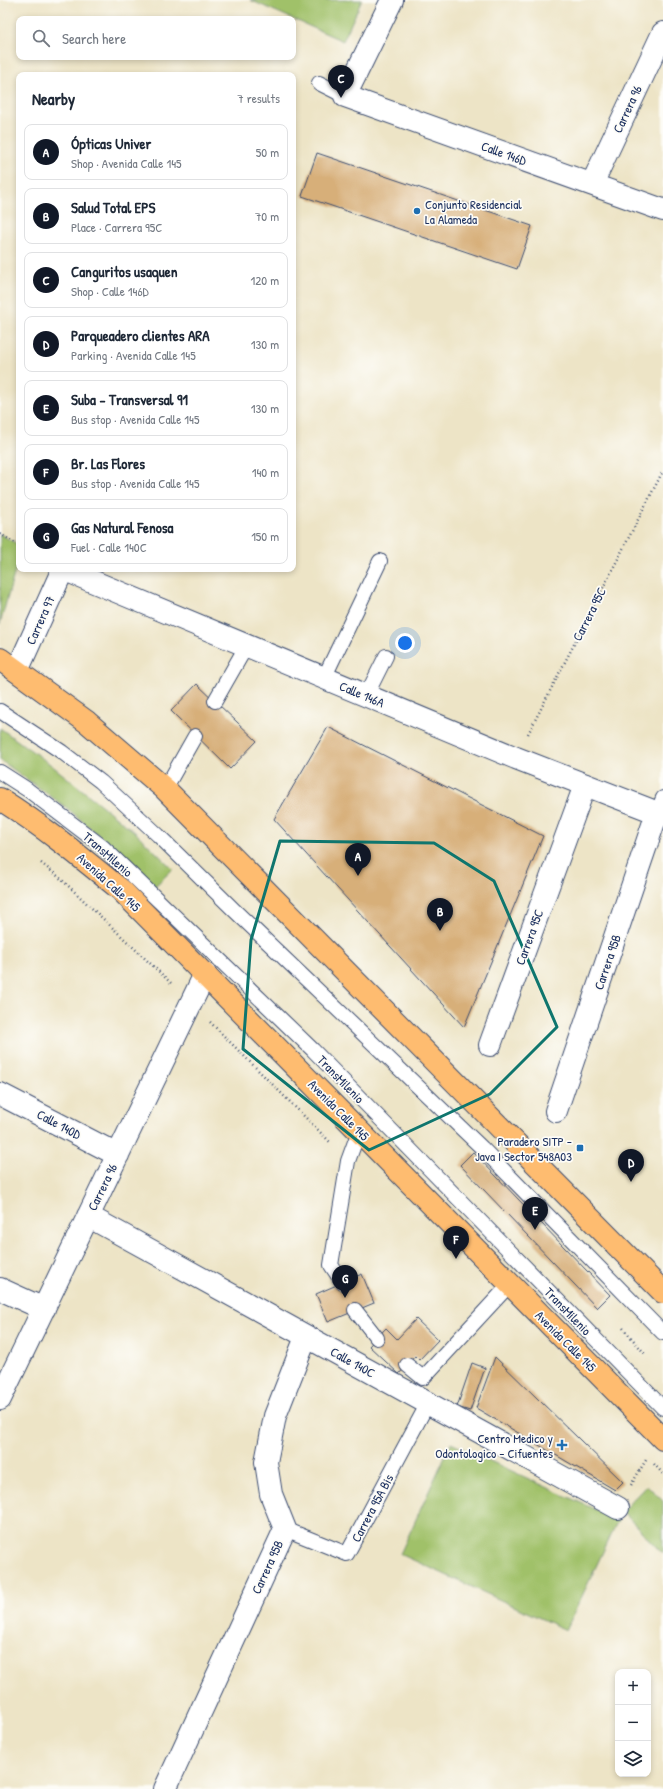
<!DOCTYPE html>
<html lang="en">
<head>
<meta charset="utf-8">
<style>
  :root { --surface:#fff; --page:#f6f6f7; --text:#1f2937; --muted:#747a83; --line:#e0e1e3; --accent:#111827 }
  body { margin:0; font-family:"Patrick Hand",sans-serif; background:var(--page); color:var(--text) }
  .controls { position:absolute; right:12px; bottom:12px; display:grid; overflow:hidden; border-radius:8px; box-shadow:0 2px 6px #0003 }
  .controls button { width:36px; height:36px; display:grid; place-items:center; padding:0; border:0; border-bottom:1px solid var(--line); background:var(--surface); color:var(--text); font:20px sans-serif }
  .you { position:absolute; left:405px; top:643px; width:14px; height:14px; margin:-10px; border:3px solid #fff; border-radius:50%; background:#1a73e8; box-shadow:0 0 0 6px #1a73e833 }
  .badge { display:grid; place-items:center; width:26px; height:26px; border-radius:50%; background:var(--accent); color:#fff; font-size:13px; font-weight:700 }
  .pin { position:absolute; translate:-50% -33px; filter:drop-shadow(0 1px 2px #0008) }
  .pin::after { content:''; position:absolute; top:21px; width:14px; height:12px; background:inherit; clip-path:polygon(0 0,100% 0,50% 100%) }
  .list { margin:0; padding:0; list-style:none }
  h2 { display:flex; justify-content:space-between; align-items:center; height:52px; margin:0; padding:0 16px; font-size:17px }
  h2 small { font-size:13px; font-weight:400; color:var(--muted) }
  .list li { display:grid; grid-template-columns:26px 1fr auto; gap:12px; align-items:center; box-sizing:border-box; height:56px; margin:0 8px 8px; padding:0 8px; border:1px solid var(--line); border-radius:8px }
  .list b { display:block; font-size:15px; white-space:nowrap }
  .list p { margin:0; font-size:13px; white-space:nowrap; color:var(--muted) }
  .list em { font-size:13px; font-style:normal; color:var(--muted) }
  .icon { flex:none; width:22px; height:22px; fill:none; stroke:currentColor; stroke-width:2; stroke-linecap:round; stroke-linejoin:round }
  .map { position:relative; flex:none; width:663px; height:1789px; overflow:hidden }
  .search { position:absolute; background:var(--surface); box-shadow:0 2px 6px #0003; left:16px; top:16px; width:280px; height:44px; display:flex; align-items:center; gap:10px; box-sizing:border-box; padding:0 14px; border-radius:8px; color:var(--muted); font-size:15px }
  .panel { position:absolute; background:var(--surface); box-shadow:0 2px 6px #0003; left:16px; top:72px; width:280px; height:500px; border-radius:8px }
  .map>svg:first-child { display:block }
</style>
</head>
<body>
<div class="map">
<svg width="663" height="1789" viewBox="0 0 663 1789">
  <rect width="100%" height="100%" fill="#fdfcf7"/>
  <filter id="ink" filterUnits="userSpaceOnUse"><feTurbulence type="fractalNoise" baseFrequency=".025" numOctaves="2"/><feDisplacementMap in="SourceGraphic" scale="8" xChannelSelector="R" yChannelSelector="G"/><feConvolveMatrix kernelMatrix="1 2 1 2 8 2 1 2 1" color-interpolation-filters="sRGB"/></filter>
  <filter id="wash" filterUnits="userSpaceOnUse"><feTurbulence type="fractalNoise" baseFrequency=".012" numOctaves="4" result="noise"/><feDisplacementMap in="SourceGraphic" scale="16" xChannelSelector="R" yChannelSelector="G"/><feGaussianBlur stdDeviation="0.9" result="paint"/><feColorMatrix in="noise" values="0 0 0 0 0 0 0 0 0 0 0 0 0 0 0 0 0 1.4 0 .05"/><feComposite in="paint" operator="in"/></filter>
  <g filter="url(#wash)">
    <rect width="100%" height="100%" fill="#ede4c6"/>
    <path fill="#a0c169" stroke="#5e7864" d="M250,0H362L343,41Z
      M0,534L19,545V557L0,624Z
      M0,728L50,764L136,833L173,869L154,887L116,850L67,808L0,760Z
      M451,1443L618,1520L566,1630L400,1554Z
      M647,1485L663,1501V1554L622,1511Z"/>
    <g id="blocks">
      <path fill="#d7af79" d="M317,153L532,226L517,269L302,196Z
        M197,684L257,741L230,769L171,711Z
        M328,727L543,836L464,1027L274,819Z
        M473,1152L610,1295L597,1308L460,1165Z
        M362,1274L374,1303L328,1322L316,1294Z
        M416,1319L438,1340L419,1360L415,1356L399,1374L369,1346L386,1328L397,1339Z
        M495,1357L623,1482L615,1490L476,1408Z
        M472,1363L485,1368L470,1411L457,1407Z"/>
    </g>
  </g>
  <g filter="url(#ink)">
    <use href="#blocks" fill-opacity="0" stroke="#3a4a6e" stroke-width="1"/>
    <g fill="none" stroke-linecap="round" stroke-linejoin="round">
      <g stroke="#3a4a6e" stroke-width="16">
        <path id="service" d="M319,83L345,96
          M324,678L380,561
          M366,696L386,656
          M215,701L247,645
          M0,711L62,752L101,782L158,835L234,910L482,1148L663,1333
          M0,772L28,790L103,847L313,1050L663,1408
          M165,789L195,736
          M657,813L663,798
          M343,1283L331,1265L348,1161L359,1131
          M355,1310L377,1338
          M407,1365L423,1378L510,1284
          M285,1529L347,1554L428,1403"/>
      </g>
      <g stroke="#3a4a6e" stroke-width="24">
        <path id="minor" d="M392,0L345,96L663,210
          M592,184L663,33
          M490,1045L585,785
          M0,1094L118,1155
          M556,1111L657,813
          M88,1216L618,1508
          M0,1289L44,1309
          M0,1399L205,974
          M165,1789L285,1529L271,1494L266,1462L275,1416L306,1337"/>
      </g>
      <g stroke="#3a4a6e" stroke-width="24">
        <path id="tertiary" d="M17,671L63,569L516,758L663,815"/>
      </g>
      <g stroke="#3a4a6e" stroke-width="24">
        <path id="primary" d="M0,659L87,722L165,789L663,1292
          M0,799C43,826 82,858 121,890L663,1439"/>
      </g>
      <path stroke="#3a4a6e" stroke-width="2.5" stroke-dasharray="1 3" stroke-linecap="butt" d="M0,534L19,545
        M528,734L663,471
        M41,863L59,877L171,983
        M210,1022L331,1143
        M623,1328L646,1355
        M654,1464L663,1474
        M631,1485L646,1460"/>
      <use href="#service" stroke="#fff" stroke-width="14"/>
      <use href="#minor" stroke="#fff" stroke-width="22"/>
      <use href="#tertiary" stroke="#fff" stroke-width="22"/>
      <use href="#primary" stroke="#febc70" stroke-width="22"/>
    </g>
  </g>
  <path fill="none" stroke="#0f766e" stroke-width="3" stroke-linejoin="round" d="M280,841L434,843L494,881L557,1027L490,1094L369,1150L243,1049L251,940Z"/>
  <g fill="#1f6fb2" stroke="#fdfcf7" stroke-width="1.5">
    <circle cx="417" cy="211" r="4"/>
    <rect x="576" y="1144" width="8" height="8" rx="2"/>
    <path d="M560 1439h4v4h4v4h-4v4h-4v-4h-4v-4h4z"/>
  </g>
  <g text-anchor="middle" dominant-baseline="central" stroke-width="3.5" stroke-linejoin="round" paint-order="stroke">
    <g font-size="13" fill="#1b2f5e" stroke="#fdfcf7">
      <text transform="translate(627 109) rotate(-65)">Carrera 96</text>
      <text transform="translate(504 153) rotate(20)">Calle 146D</text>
      <text transform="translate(589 614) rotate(-63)">Carrera 95C</text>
      <text transform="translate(40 620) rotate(-66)">Carrera 97</text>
      <text transform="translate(362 694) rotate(23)">Calle 146A</text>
      <text transform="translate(108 854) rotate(41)">TransMilenio</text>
      <text transform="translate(109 882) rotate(42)">Avenida Calle 145</text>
      <text transform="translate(529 937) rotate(-70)">Carrera 95C</text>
      <text transform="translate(607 962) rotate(-71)">Carrera 95B</text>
      <text transform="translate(341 1079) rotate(46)">TransMilenio</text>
      <text transform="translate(339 1110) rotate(45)">Avenida Calle 145</text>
      <text transform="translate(59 1124) rotate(28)">Calle 140D</text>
      <text transform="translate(102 1187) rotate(-64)">Carrera 96</text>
      <text transform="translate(568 1311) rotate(46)">TransMilenio</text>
      <text transform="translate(566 1341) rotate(45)">Avenida Calle 145</text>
      <text transform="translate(353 1362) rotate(29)">Calle 140C</text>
      <text transform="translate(372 1508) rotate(-62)">Carrera 95A Bis</text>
      <text transform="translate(267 1567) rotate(-65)">Carrera 95B</text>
    </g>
    <g font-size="13" fill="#1b2f5e" stroke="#fdfcf7" text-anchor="end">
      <text x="425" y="204" text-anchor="start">Conjunto Residencial<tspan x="425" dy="15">La Alameda</tspan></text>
      <text x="572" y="1141">Paradero SITP -<tspan x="572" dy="15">Java I Sector 548A03</tspan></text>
      <text x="553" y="1438">Centro Medico y<tspan x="553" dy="15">Odontologico - Cifuentes</tspan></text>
    </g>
  </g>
</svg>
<div class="controls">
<button>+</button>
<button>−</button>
<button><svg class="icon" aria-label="layers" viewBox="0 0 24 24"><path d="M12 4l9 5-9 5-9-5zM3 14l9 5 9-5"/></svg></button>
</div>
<div class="you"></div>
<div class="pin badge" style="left:358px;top:876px">A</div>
<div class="pin badge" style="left:440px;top:931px">B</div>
<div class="pin badge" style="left:341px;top:98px">C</div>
<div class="pin badge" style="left:631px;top:1182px">D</div>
<div class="pin badge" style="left:535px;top:1230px">E</div>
<div class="pin badge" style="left:456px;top:1259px">F</div>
<div class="pin badge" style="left:345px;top:1298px">G</div>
<div class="search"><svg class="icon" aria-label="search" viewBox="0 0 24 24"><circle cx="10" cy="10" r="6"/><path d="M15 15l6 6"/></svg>Search here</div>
<section class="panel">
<h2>Nearby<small>7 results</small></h2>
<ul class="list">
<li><span class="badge">A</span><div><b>Ópticas Univer</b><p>Shop · Avenida Calle 145</p></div><em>50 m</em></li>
<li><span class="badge">B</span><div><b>Salud Total EPS</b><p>Place · Carrera 95C</p></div><em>70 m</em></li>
<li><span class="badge">C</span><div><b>Canguritos usaquen</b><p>Shop · Calle 146D</p></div><em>120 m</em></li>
<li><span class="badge">D</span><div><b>Parqueadero clientes ARA</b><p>Parking · Avenida Calle 145</p></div><em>130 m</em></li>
<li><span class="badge">E</span><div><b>Suba - Transversal 91</b><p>Bus stop · Avenida Calle 145</p></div><em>130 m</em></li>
<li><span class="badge">F</span><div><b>Br. Las Flores</b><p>Bus stop · Avenida Calle 145</p></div><em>140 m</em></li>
<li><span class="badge">G</span><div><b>Gas Natural Fenosa</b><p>Fuel · Calle 140C</p></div><em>150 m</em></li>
</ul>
</section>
</div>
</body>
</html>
